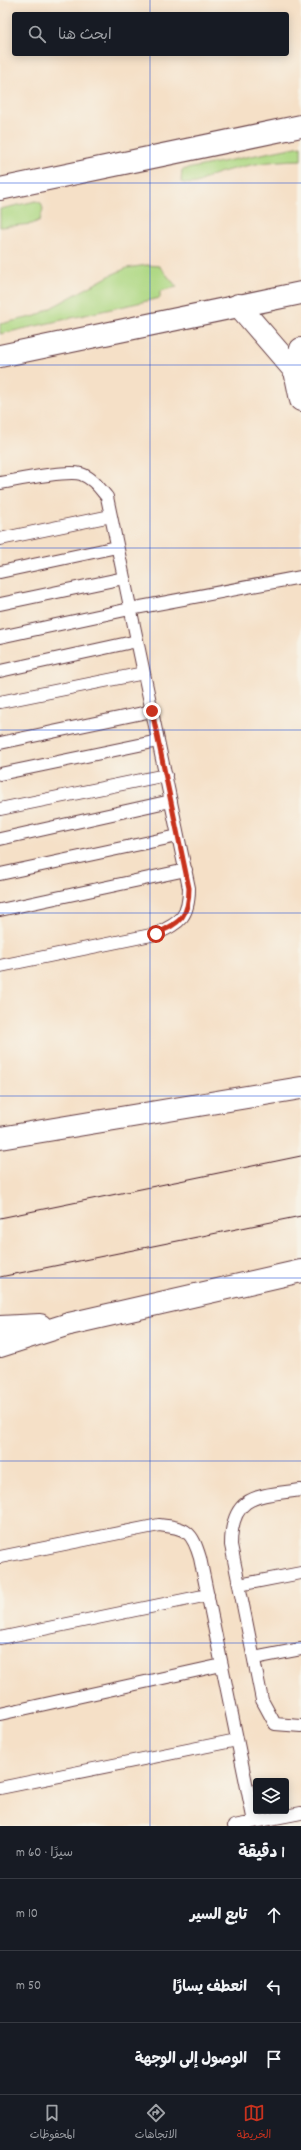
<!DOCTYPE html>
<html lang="ar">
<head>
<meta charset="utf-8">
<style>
  :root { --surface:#171b24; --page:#242831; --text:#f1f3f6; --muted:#9ea1a6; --line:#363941; --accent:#c8321e }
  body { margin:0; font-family:Dekko,"Playpen Sans Arabic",sans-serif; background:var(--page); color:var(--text); direction:rtl }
  .controls { position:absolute; right:12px; bottom:12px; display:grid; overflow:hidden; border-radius:4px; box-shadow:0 2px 10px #0003 }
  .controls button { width:36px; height:36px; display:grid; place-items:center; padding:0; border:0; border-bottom:1px solid var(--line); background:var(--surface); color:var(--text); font:20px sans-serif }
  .stop { position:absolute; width:12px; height:12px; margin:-9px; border:3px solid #c8321e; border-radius:50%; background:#fff }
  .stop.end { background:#c8321e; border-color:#fff; box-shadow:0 1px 4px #0008 }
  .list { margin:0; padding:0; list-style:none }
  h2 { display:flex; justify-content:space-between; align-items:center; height:52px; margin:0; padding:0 16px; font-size:17px }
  h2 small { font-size:13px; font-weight:400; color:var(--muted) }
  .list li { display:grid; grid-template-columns:26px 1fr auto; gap:12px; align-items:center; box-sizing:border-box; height:72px; padding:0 16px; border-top:1px solid var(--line) }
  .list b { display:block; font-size:15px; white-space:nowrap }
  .list em { font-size:13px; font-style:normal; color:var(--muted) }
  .icon { flex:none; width:22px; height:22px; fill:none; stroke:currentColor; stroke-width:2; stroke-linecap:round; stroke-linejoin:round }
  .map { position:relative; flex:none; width:301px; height:1826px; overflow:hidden; direction:ltr }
  .search { position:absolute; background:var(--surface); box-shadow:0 2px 10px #0003; left:12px; right:12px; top:12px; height:44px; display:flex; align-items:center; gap:10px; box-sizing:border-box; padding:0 14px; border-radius:4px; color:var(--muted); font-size:15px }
  .sheet { height:268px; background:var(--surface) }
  nav { display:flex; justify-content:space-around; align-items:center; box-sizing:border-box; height:56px; border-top:1px solid var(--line); background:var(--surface); font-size:11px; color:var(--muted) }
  nav a { display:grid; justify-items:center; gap:2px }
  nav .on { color:var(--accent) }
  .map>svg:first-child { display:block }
</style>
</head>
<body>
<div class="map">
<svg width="301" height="1826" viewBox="0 0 301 1826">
  <rect width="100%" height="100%" fill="#f7f3e8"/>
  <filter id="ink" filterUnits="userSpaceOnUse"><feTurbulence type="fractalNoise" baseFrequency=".025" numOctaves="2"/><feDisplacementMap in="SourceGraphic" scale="8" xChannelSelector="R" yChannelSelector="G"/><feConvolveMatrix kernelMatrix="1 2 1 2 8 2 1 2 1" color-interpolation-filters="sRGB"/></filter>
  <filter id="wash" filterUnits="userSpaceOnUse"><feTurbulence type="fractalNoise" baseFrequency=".012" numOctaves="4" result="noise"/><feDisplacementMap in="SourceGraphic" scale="16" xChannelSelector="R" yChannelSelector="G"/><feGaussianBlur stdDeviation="0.9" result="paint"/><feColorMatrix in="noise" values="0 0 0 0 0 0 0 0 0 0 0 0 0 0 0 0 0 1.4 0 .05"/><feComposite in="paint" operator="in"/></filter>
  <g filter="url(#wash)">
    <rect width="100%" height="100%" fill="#f5e0c7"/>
    <path fill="#aed883" stroke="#7c7c57" d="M301,146V160C271,160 238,166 210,176C205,178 201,182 196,183C190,184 186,184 181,182L182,170Z
      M36,201L41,203L43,209L40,220L32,224L0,227V209Z
      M147,265L159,266L177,287L160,291V298L0,334V324L36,316L111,275L127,268Z"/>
  </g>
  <g filter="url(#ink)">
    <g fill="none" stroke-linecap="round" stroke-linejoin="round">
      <g stroke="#643c42" stroke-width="14">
        <path id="service" d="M0,483C18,480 66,470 81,474C93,478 100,489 107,497L189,888C189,917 181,922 156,934L0,966
          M0,539L111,516
          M0,572L117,547
          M0,604L124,578
          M0,637L130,609L301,577
          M0,671L137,641
          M0,702L144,673
          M0,743L152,711
          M0,774L158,741
          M0,809L166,775
          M0,839L171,801
          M0,874L178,836
          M0,910L186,870
          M301,1490C259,1496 231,1493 231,1545L262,1700L275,1724L301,1726
          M0,1557L159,1525C187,1528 192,1531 200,1558L254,1822
          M239,1585L301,1573
          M0,1638L208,1595
          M254,1658L301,1649
          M0,1714L222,1665
          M0,1788L237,1740
          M234,1826L301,1813"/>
      </g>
      <g stroke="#643c42" stroke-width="24">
        <path id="minor" d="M238,305L295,371
          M301,349L295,371L301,400
          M0,1138L301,1088
          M69,1324L301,1271"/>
      </g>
      <g stroke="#643c42" stroke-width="24">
        <path id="tertiary" d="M0,189L301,126
          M0,356L301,293"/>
      </g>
      <g stroke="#643c42" stroke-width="24">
        <path id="motorway" d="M0,1327L40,1325
          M0,1346L69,1324"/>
      </g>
      <use href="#service" stroke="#fff" stroke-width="12"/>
      <use href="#minor" stroke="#fff" stroke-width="22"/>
      <use href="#tertiary" stroke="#fff" stroke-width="22"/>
      <use href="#motorway" stroke="#fff" stroke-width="22"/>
      <path stroke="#4a1f2b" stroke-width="1" d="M0,1218L301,1156
        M0,1277L301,1216"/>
    </g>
  </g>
  <g fill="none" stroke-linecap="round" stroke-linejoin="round" filter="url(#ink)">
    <path stroke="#c8321e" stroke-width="5" d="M152,711L189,888C189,917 181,922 156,934"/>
  </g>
  <path fill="none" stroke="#1d4ed8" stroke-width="1" stroke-opacity="0.55" d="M150,0V14M150,54V1826M0,183H301M0,365H301M0,548H301M0,730H301M0,913H301M0,1096H301M0,1278H301M0,1461H301M0,1643H301"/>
</svg>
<div class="controls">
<button><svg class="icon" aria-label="layers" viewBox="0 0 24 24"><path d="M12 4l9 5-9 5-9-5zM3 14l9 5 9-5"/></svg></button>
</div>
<div class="stop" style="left:156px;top:934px"></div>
<div class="stop end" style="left:152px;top:711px"></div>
<div class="search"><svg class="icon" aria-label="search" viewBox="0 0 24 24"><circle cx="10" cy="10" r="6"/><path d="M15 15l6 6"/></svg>ابحث هنا</div>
</div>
<section class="sheet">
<h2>1 دقيقة<small>سيرًا · 60 m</small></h2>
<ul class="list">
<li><svg class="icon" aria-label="ahead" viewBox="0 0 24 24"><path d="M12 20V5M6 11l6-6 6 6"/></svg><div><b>تابع السير</b></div><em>10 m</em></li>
<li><svg class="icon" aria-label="left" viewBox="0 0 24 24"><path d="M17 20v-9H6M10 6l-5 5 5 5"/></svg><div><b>انعطف يسارًا</b></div><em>50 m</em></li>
<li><svg class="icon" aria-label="arrive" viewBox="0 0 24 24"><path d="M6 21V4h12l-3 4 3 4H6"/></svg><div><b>الوصول إلى الوجهة</b></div></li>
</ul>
</section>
<nav>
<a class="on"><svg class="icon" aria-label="map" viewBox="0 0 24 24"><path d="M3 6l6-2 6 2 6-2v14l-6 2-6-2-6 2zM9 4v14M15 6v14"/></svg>الخريطة</a>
<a><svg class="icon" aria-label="directions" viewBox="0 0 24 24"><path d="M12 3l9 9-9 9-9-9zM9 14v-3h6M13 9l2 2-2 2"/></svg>الاتجاهات</a>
<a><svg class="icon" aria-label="saved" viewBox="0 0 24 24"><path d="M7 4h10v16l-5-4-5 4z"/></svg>المحفوظات</a>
</nav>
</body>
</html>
